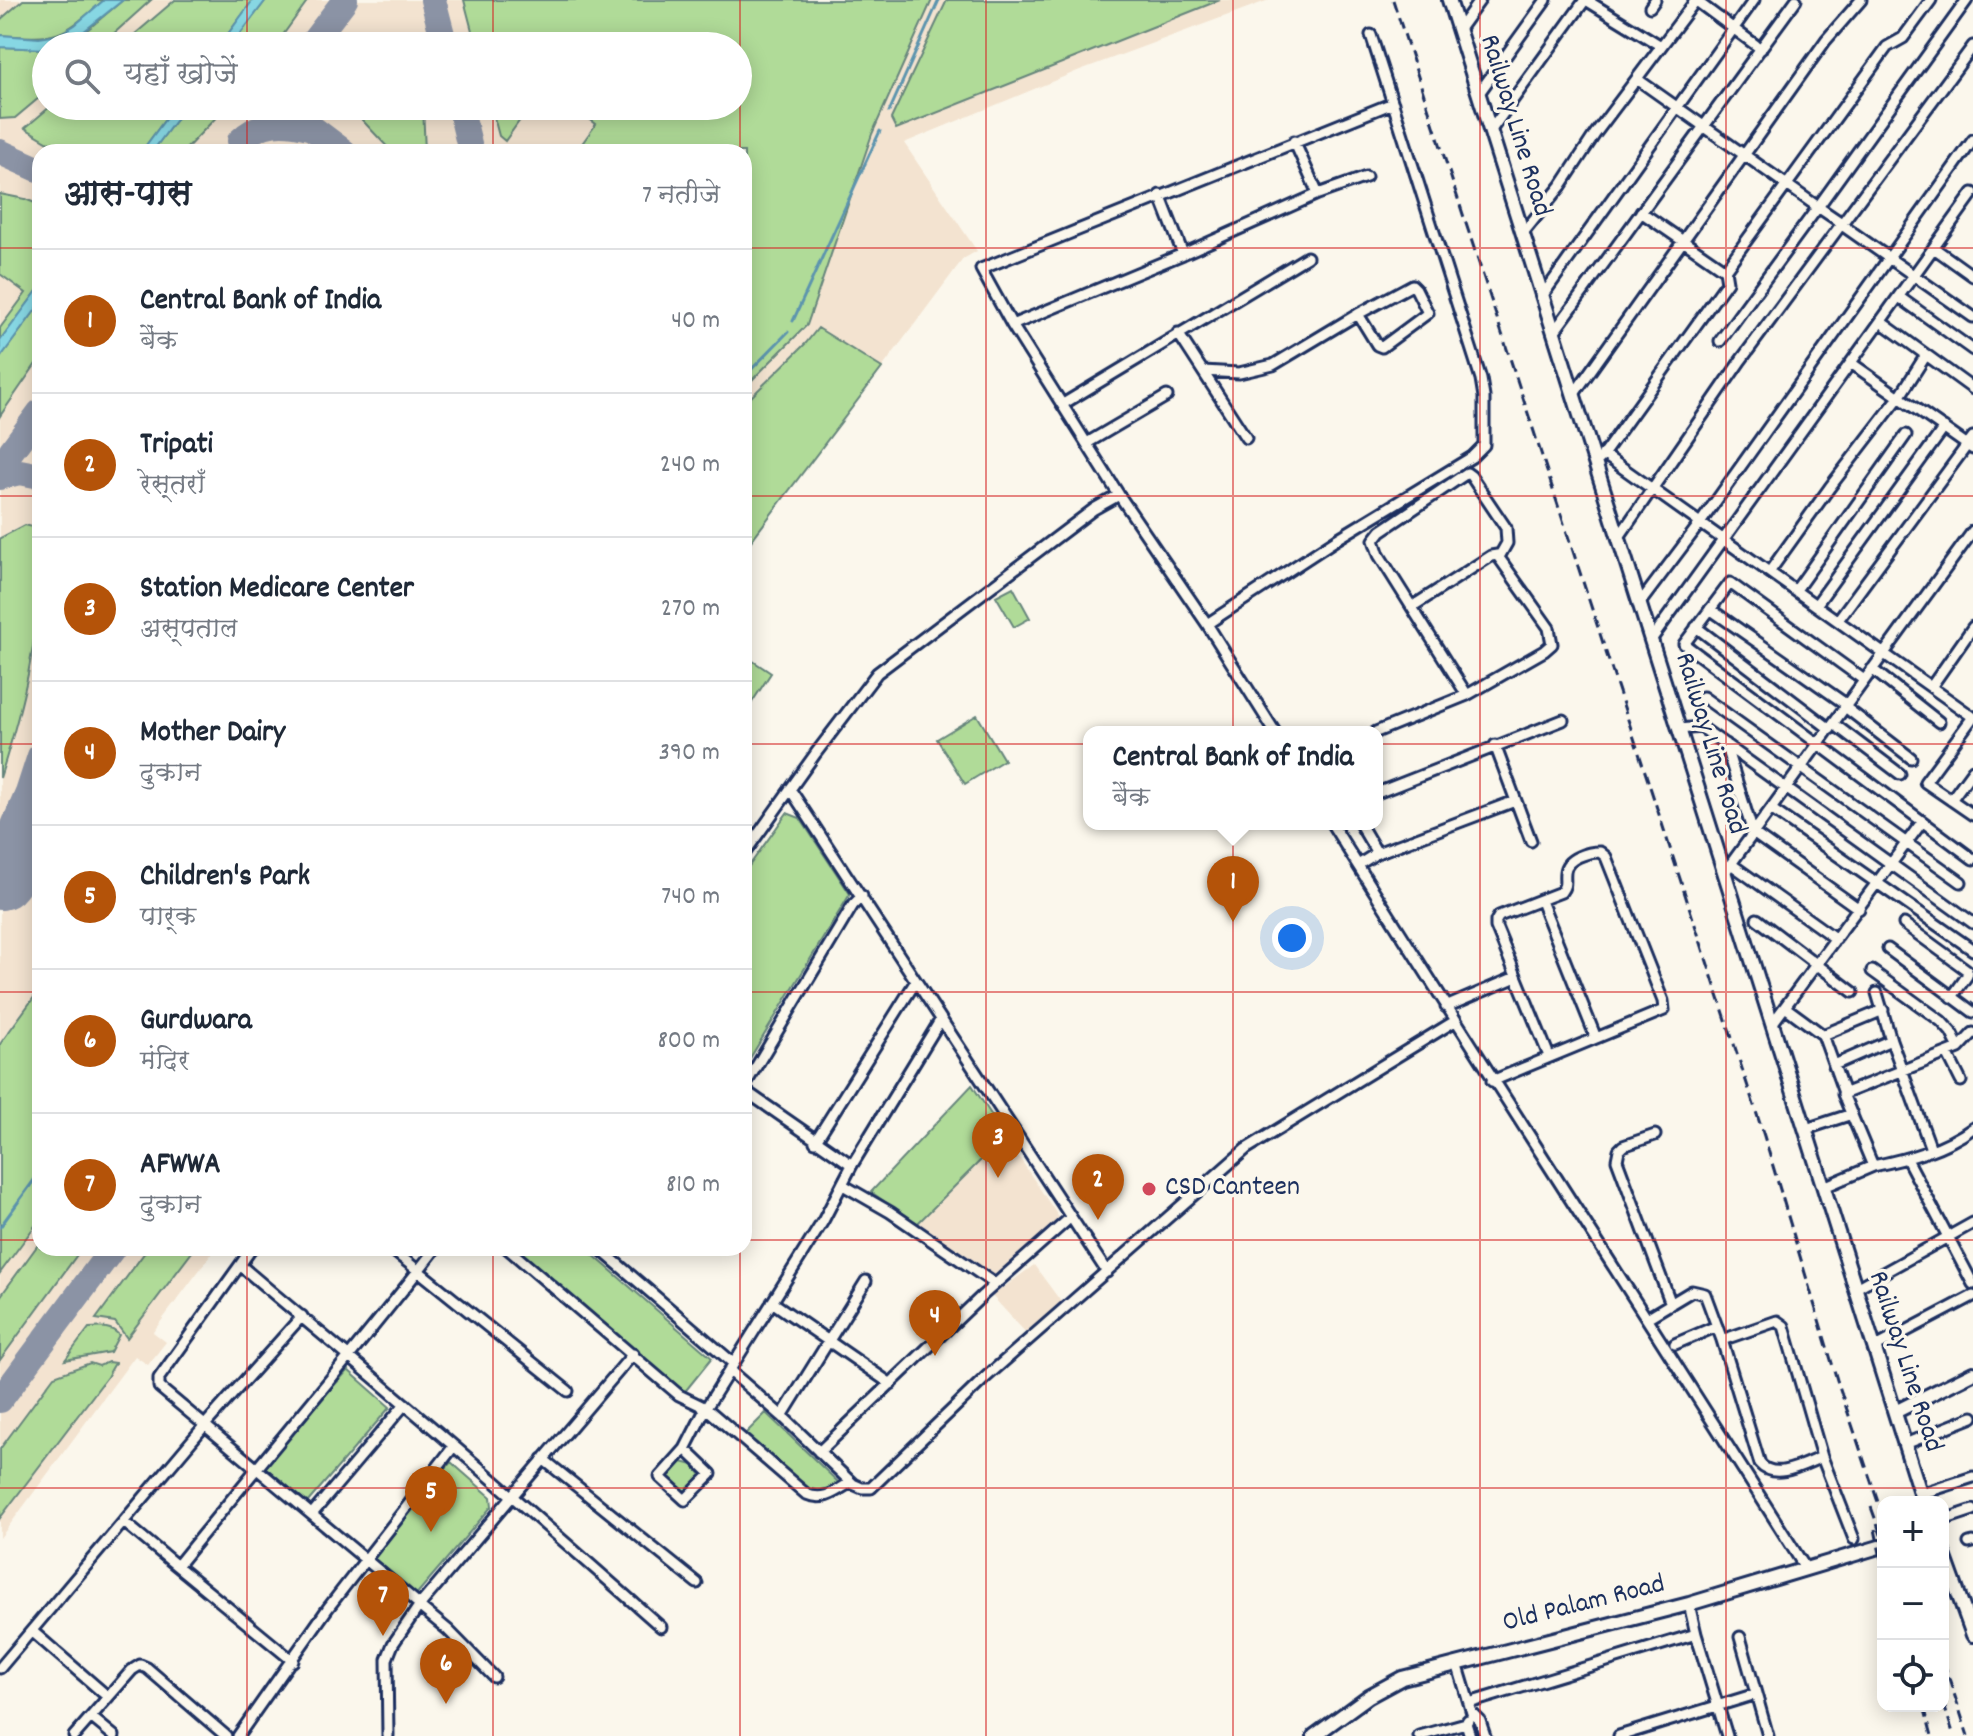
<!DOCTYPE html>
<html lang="hi">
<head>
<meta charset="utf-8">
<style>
  :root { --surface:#fff; --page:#f2f2f3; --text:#1f2937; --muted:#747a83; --line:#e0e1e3; --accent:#b45309 }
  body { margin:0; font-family:Dekko,"Playpen Sans Deva",sans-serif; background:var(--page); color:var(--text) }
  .controls { position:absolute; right:24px; bottom:24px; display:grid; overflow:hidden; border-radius:16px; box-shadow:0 4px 20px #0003 }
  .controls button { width:72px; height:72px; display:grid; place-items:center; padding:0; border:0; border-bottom:2px solid var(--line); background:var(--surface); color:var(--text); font:40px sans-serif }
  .you { position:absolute; left:1292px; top:938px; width:28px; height:28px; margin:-20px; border:6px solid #fff; border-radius:50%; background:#1a73e8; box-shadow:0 0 0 12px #1a73e833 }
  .badge { display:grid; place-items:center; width:52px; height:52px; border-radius:50%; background:var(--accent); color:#fff; font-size:26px; font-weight:700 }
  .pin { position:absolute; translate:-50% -66px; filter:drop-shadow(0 2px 4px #0008) }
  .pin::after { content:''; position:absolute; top:42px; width:28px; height:24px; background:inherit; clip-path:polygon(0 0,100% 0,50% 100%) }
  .popup { position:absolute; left:1083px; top:726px; width:300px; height:104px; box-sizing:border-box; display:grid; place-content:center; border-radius:16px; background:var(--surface); filter:drop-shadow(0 2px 6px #0005); font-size:26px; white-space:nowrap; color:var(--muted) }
  .popup b { font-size:30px; color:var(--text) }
  .popup::after { content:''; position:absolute; left:50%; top:100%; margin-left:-16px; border:16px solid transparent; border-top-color:var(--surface) }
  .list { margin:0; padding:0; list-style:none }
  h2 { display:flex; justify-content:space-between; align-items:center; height:104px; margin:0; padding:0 32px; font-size:34px }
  h2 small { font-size:26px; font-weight:400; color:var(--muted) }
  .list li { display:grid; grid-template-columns:52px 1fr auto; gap:24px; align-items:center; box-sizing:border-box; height:144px; padding:0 32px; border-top:2px solid var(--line) }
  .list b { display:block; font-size:30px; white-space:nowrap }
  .list p { margin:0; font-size:26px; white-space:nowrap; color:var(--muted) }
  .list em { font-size:26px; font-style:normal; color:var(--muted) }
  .icon { flex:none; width:44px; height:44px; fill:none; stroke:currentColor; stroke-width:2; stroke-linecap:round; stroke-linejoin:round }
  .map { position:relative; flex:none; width:1973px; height:1736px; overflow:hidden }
  .search { position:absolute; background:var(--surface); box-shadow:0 4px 20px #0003; left:32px; top:32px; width:720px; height:88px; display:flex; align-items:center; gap:20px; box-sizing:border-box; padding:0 28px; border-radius:44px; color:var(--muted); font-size:30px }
  .panel { position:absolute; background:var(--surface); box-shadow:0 4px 20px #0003; left:32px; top:144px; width:720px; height:1112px; border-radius:24px }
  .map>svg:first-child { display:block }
</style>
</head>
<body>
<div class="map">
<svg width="1973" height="1736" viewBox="0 0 1973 1736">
  <rect width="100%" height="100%" fill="#fbf7ec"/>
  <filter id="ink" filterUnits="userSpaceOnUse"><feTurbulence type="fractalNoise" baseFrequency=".0125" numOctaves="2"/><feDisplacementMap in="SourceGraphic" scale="16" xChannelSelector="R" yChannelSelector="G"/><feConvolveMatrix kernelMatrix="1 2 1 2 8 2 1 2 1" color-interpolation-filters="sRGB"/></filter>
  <g filter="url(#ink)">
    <path fill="#f3e3d0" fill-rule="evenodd" d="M0,0H1269L1080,70L904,143L977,251L963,259L882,368L818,328L806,343L744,404V152H40V1248H216L153,1332L166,1342L148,1365L135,1356L0,1538ZM46,46H738V106H46Z
      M1005,1136L1060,1219L996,1279L917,1224Z
      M1034,1265L1062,1303L1028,1335L992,1296Z"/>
    <path fill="#b0db98" stroke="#66857b" stroke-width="2" d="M23,0H104C59,39 59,39 0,35V20Z
      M123,0H151L100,46H62L80,36Z
      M175,0H253L219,46H121Z
      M266,0H308L275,46H231Z
      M464,0H932L872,134L807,325L744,388V152H576L596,124L572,106H738V46H476Z
      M947,0H1220L896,129L891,119Z
      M0,47L46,49V92L15,118L0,119Z
      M51,106H175L141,152H73L52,144L25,128Z
      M186,106H227L183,152H152Z
      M349,106H363L358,113L364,117L373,106H423L425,152H392Z
      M491,106H530L505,141L499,136Z
      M0,194L25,199L40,205V287L0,341V328L26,293L0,274Z
      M40,304V358L0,416V358Z
      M818,328L882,368L744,550V404L806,343Z
      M25,525L36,528C42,538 40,552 40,564C40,638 22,709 0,778V538Z
      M1013,587L1030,618L1014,627L996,596Z
      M747,657L771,673L745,713L744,661Z
      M977,715L1004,760L965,784L937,739Z
      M787,813L800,818L850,894L744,1068V873Z
      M40,989V1219L0,1273V1044Z
      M972,1085L1005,1136L917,1224L871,1192Z
      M40,1242V1248H82L0,1360V1297Z
      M148,1248H195L127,1338L115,1322L96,1319Z
      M514,1248H585L712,1358L683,1394Z
      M89,1328C100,1327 111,1326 119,1335L110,1352L65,1360Z
      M108,1362L115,1363L107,1377L0,1518V1449L54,1376L90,1363L99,1366Z
      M348,1370L390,1407L307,1503L262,1466Z
      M766,1413L840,1484L821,1493L810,1494L742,1437Z
      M678,1461L693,1465L701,1475L684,1497L666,1479Z
      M451,1462L491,1497L492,1506L415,1596L370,1558Z"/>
    <path fill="#87d7e3" stroke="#5c94ae" stroke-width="2" d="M104,0H123L68,44L46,46L45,49L0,47V35L39,38L58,35L75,25Z
      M253,0H266L231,46H219Z
      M175,106H186L152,152H141Z
      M40,287V304L0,358V341Z"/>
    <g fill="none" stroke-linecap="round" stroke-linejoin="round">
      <path stroke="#5c94ae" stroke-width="3" d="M889,112L939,0
        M793,321L880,131
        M744,377L788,332
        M0,1227L40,1172"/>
      <path stroke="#8b93a5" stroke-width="26" d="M433,0L445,46
        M310,46L345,0
        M460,106L471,152
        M301,116L312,128L344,152
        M240,141C262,120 283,120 312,128
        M0,152L40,170
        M0,466L40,412
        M0,477L20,472L40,476
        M19,852L40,827
        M0,858L28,793L40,756
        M0,1400L113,1248"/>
      <path stroke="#8b93a5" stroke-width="64" d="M0,878L40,824"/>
      <g stroke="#1b2f5e" stroke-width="15">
        <path id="street" d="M1586,0L1661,46
          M1695,0L1761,49
          M1650,7L1655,0
          M1459,29L1480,0
          M1637,79L1818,207L1720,341
          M1479,93L1546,0
          M1491,130L1585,0
          M1294,141L1318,194
          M1160,195L1183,254
          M1641,212L1725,270
          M1843,224L1818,207L1967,0
          M1842,225L1973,317
          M1523,233L1561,186L1595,134L1696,0
          M1934,248L1973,276
          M1543,295L1754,0
          M1899,297L1973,350
          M1881,322L1973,389
          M1012,325L1183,254L1318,194L1366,177
          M1554,332L1796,0
          M1178,333L1246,438
          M1851,363L1973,449
          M1203,371L1239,373L1273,365L1358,314L1377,345L1382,347L1428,313L1416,289L1412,285L1358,314
          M1574,394L1826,40L1861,0
          M1063,404L1307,257
          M1087,443L1167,396
          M1603,454L1973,717L1925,782L1973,815
          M1600,459L1727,282L1725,270L1887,47L1903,38L1931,0
          M1619,537L1741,360L1973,46
          M1770,571L1830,487L1900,396L1926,355
          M1796,590L1906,435
          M1640,603L1701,522L1973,140
          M1816,605L1944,428
          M1710,609L1847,705
          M1838,620L1973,437
          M1207,624L1337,539L1472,457L1484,445V397L1481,379L1371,35
          M1696,627L1830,729
          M1651,640L1973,193
          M1872,669L1939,722
          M1864,680L1730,583L1684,644L1973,859
          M1931,687L1973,627
          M1467,695L1379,555L1374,540L1381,531L1467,473L1471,476L1506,528L1507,543L1499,557
          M1703,697L1961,882
          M1845,707L1911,758
          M1834,724L1900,774
          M1679,729L1701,727L1973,923
          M1275,732L1207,624L1119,495L1012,325L981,269L1393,103
          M1376,732L1467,695L1544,651L1552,644L1549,628L1497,555L1491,556L1413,606
          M1725,744L1753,833L1859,909
          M1495,745L1531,841
          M790,789L1107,1272
          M1377,793L1563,720
          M1951,800L1973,770
          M1771,809L1973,950
          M1332,824C1488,1074 1649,1320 1806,1569
          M1360,824L1377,853
          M744,854L816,753L877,673L1094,509L1119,495
          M1731,864L1836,939
          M1358,865L1377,853L1515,801
          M1725,872L1973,531
          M1541,901L1596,1038
          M1757,919L1853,992
          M1904,924L1967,970V976L1952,997
          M1888,949L1973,1012
          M1872,971L1941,1021L1951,1032L1959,1048
          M1877,993L1891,1040L1931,1149
          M1446,1007L1516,977
          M1785,1007L1823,1035L1883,1010
          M1772,1024L1922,822
          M1823,1035L1844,1093
          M1947,1053L1961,1081
          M1834,1065L1891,1040
          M1492,1081L1664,1010L1663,1001L1606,857L1600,852C1588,852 1566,858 1565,872C1564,882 1567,884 1561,892L1499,916L1496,921V927L1549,1056
          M744,1087L853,905L862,896
          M744,1090L852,1165
          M1806,1129L1852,1114
          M1655,1135L1623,1146L1619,1150L1617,1160L1671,1304
          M815,1142L916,981
          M1907,1159L1973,1284
          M1873,1166C1907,1159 1945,1149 1973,1128
          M843,1185L890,1212L995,1284
          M1824,1187L1873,1166L1843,1094L1959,1048L1973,1033
          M252,1248L240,1265C291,1309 343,1351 394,1395C484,1471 573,1549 661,1627
          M390,1248L568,1391
          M507,1248L679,1395L706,1408L806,1494C824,1502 836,1491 851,1482
          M599,1248L733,1363
          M240,1265L159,1378V1387L420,1605
          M1856,1288L1973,1223
          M772,1302L891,1384
          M1647,1318L1692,1291L1705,1294L1722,1340L1760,1464C1775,1481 1804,1464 1822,1457
          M1722,1340L1777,1321L1784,1326L1822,1457L1854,1539
          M1675,1344L1717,1326
          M1874,1348L1973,1296
          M730,1371L782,1416L853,1484L862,1488H871L986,1377L1246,1149L1455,1021
          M782,1416L866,1281
          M1905,1444L1973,1417
          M685,1449L711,1474L685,1500L660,1477L685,1449L706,1408L823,1221L852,1165L941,1019
          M819,1452L983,1295L1071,1217
          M543,1459L697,1583
          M1921,1494L1973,1477
          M312,1514L405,1404
          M1943,1520L1973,1510
          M124,1522L177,1566C263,1459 352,1356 436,1248
          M1969,1543L1973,1542
          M177,1566L293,1661
          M1689,1604L1696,1634
          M419,1606L448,1630L494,1677
          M33,1632L108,1697
          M1740,1637L1768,1736
          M1457,1663L1472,1713L1480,1721L1485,1736
          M0,1668L205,1425L302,1316
          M1469,1703L1696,1634L1727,1736
          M91,1717L114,1736
          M1468,1720L1466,1723L1470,1736
          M74,1736L132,1670L140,1665L147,1668L226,1736
          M238,1736L328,1608L454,1446
          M388,1736L387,1659L393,1644L419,1606L633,1354
          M1419,1736L1466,1723
          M1619,1736L1756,1694"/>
      </g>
      <g stroke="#1b2f5e" stroke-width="18">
        <path id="secondary" d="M1449,0L1923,1502
          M1895,1412L1973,1373
          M1943,1552L1973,1635
          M1314,1736L1369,1696L1402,1678L1689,1604L1879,1547"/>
      </g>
      <use href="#street" stroke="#fbf7ec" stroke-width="9"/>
      <use href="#secondary" stroke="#fbf7ec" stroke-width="12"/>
      <path stroke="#1b2f5e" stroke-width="3" stroke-dasharray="12 6" stroke-linecap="butt" d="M1393,0L1764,1136L1837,1380L1883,1517
        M1871,1507L1883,1540
        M1875,1529L1883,1568
        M1943,1660L1968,1736
        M1943,1702L1954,1736
        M1924,1706L1932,1736"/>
    </g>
  </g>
  <path fill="none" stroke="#d62828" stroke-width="2" stroke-opacity="0.55" d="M247,0V46M493,0V46M740,0V152M986,0V1736M1233,0V1736M1480,0V1736M1726,0V1736M247,106V152M493,106V152M0,248H40M744,248H1973M0,496H40M744,496H1973M0,744H40M744,744H1973M0,992H40M744,992H1973M0,1240H40M744,1240H1973M247,1248V1736M493,1248V1736M740,1248V1736M0,1488H1973"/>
  <circle fill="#d1495b" stroke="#fbf7ec" stroke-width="3" cx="1149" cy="1189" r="8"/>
  <g text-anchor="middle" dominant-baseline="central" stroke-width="7" stroke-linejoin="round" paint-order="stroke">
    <g font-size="28" fill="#1b2f5e" stroke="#fbf7ec">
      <text transform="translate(1514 126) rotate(73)">Railway Line Road</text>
      <text transform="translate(1709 744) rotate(73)">Railway Line Road</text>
      <text transform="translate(1904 1362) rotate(72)">Railway Line Road</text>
      <text transform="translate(1584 1605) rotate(-14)">Old Palam Road</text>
    </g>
    <g font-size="28" fill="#1b2f5e" stroke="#fbf7ec" text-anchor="start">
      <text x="1165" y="1189">CSD Canteen</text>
    </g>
  </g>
</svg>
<div class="controls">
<button>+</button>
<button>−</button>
<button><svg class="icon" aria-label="locate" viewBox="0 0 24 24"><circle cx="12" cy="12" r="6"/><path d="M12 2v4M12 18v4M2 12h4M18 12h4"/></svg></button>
</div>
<div class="you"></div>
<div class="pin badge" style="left:1233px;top:922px">1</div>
<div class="popup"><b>Central Bank of India</b>बैंक</div>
<div class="pin badge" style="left:1098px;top:1220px">2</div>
<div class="pin badge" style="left:998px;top:1178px">3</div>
<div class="pin badge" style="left:935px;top:1356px">4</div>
<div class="pin badge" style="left:431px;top:1532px">5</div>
<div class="pin badge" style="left:446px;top:1704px">6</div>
<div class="pin badge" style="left:383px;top:1636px">7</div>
<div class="search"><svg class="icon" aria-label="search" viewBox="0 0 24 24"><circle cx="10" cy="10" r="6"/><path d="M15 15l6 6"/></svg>यहाँ खोजें</div>
<section class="panel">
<h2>आस-पास<small>7 नतीजे</small></h2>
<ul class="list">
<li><span class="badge">1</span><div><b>Central Bank of India</b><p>बैंक</p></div><em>40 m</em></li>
<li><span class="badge">2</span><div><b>Tripati</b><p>रेस्तराँ</p></div><em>240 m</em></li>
<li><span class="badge">3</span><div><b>Station Medicare Center</b><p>अस्पताल</p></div><em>270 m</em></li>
<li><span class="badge">4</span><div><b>Mother Dairy</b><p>दुकान</p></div><em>390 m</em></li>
<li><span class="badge">5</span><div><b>Children's Park</b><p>पार्क</p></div><em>740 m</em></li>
<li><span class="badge">6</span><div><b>Gurdwara</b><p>मंदिर</p></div><em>800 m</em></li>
<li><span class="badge">7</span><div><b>AFWWA</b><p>दुकान</p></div><em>810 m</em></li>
</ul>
</section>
</div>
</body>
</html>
